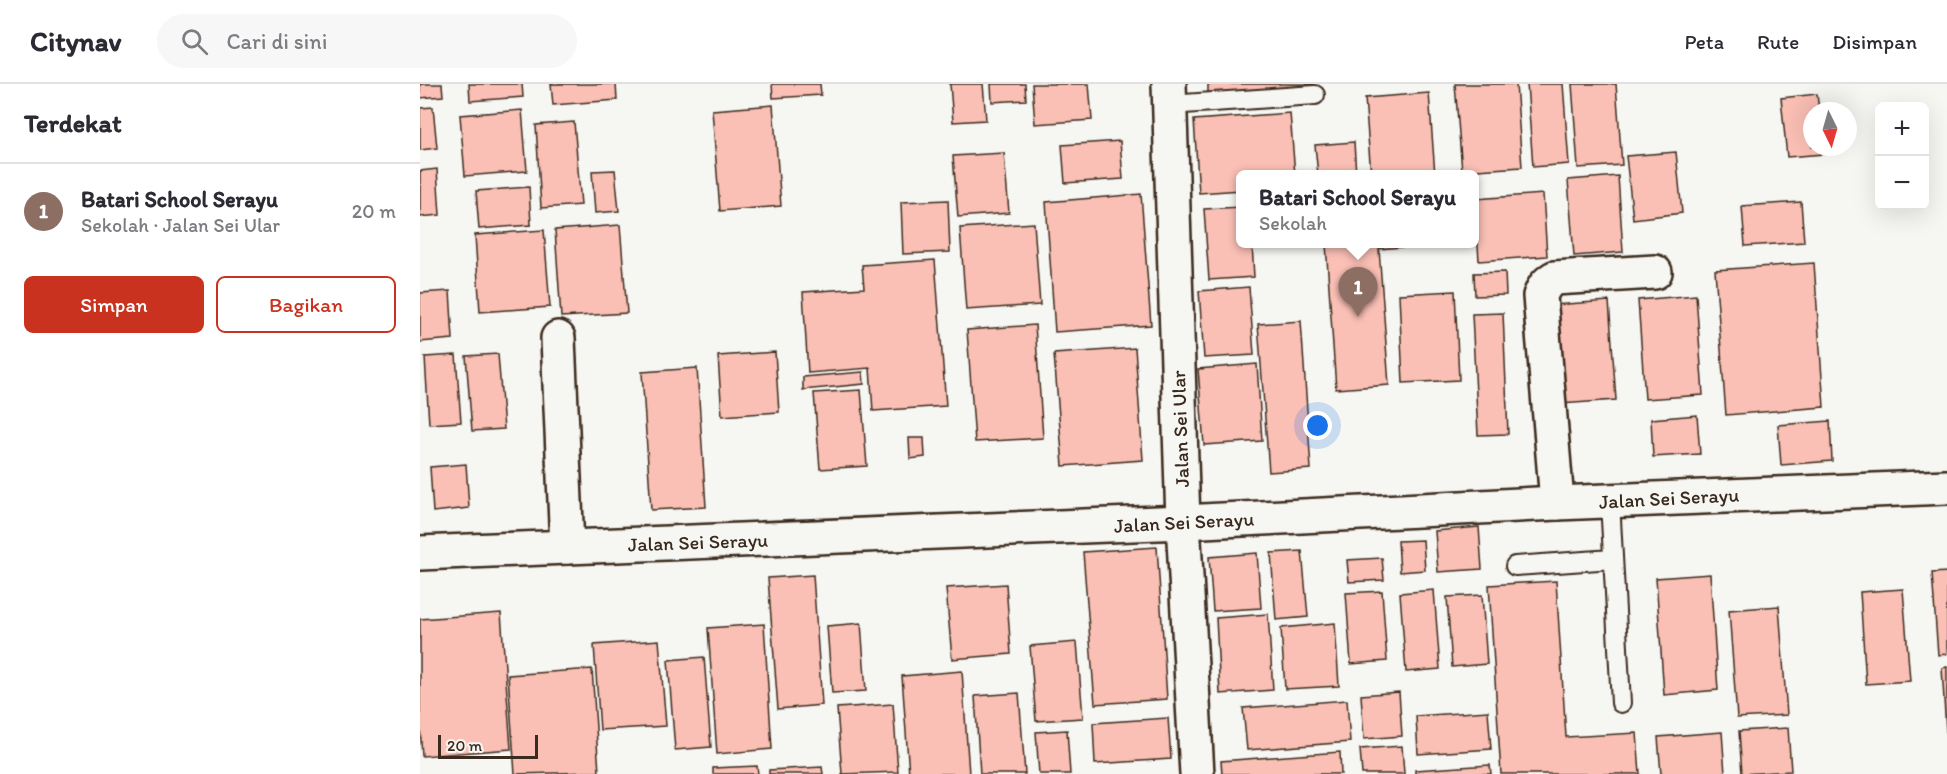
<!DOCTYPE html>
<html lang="id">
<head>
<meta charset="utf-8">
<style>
  :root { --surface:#fff; --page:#f7f7f7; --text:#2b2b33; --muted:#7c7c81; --line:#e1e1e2; --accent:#c8321e }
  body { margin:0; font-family:Itim,sans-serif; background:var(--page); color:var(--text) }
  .controls { position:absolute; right:18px; top:18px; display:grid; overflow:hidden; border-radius:9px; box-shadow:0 6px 24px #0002 }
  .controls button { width:54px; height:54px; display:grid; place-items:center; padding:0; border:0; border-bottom:2px solid var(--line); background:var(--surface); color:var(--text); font:30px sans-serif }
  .compass { position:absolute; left:1383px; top:18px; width:54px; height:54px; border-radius:50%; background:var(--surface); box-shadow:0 6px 24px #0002; rotate:175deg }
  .scale { position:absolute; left:18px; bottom:15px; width:100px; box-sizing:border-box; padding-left:6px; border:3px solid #3b2a1e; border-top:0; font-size:16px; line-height:21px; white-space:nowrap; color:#3b2a1e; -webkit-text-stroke:4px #f6f6f2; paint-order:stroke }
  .you { position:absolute; left:898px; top:342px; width:21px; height:21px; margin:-15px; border:4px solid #fff; border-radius:50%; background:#1a73e8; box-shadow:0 0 0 9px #1a73e833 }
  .badge { display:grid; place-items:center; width:39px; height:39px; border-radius:50%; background:var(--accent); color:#fff; font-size:20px; font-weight:700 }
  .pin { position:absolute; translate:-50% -50px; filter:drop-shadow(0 2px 3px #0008) }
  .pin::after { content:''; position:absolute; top:32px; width:21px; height:18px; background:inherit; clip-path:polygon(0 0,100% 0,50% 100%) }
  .popup { position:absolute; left:816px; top:86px; width:243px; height:78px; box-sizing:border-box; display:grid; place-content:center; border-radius:9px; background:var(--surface); filter:drop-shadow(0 2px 4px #0005); font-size:20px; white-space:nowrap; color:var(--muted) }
  .popup b { font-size:22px; color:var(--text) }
  .popup::after { content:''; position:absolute; left:50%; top:100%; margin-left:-12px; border:12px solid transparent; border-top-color:var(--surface) }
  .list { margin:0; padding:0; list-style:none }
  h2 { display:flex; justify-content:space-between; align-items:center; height:78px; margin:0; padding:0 24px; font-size:26px }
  h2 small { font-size:20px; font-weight:400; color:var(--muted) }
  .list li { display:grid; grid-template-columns:39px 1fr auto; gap:18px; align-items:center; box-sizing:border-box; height:96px; padding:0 24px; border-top:2px solid var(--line) }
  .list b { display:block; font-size:22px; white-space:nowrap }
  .list p { margin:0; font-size:20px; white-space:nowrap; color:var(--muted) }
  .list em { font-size:20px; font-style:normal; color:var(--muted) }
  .actions { display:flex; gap:12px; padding:18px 24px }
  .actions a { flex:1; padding:14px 0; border:2px solid var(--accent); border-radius:9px; text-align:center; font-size:21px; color:var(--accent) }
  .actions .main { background:var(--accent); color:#fff }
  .icon { flex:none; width:33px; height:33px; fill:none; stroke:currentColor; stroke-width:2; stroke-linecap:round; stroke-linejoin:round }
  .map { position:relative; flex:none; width:1527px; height:690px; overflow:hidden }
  header { display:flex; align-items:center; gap:36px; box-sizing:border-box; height:84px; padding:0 30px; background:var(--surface); border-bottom:2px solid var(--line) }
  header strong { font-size:28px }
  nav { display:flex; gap:33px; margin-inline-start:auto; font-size:21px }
  .search { width:420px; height:54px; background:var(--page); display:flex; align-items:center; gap:15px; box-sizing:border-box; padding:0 21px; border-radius:33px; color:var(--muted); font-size:22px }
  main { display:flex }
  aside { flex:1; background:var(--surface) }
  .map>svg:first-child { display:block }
</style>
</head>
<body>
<header>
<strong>Citynav</strong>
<div class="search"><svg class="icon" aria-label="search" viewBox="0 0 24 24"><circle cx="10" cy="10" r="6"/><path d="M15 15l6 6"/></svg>Cari di sini</div>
<nav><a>Peta</a><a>Rute</a><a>Disimpan</a></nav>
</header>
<main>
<aside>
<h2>Terdekat<small></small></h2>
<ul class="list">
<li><span class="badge" style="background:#8d6e63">1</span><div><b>Batari School Serayu</b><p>Sekolah · Jalan Sei Ular</p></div><em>20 m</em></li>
</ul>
<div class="actions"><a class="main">Simpan</a><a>Bagikan</a></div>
</aside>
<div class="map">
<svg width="1527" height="690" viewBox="0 0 1527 690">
  <rect width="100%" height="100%" fill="#f6f6f2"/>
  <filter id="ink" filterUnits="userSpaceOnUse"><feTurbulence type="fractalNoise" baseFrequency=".0167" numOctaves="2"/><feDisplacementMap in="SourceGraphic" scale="12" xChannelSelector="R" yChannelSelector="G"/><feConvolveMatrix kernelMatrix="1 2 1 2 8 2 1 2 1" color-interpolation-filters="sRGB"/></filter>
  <g filter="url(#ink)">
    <path fill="#fabfb5" stroke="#3b2a1e" stroke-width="1.5" d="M0,0H22L23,12L0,14Z
      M49,0H102L103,13L50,17Z
      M131,0H196L197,16L133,21Z
      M352,0H400L401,11L353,14Z
      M530,0H563L566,36L533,38Z
      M571,0H605L606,16L572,18Z
      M612,0H669L672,36L615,40Z
      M788,0H894V4L788,12Z
      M1035,0H1096L1102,83L1042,87Z
      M1107,0H1143L1149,80L1113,83Z
      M1152,0H1196L1202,81L1158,84Z
      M1009,9L1015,91H951L945,14Z
      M1397,10L1399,27H1392V63H1403L1404,70L1367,73L1361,14Z
      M353,21L361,122L300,127L292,26Z
      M13,23L17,64L0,66V24Z
      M102,26L107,87L45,92L40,31Z
      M870,29L875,91H821V106L779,109L774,36Z
      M154,38L161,121L121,124L116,41Z
      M700,57L703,95L645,99L642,61Z
      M934,58L936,91H898L895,61Z
      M1256,68L1262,129L1213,135L1206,72Z
      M584,69L589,129L538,133L533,72Z
      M17,85L20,131L0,133V87Z
      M195,86L199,127L175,129L172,87Z
      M1198,92L1203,168L1154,172L1148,96Z
      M109,103L111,141L59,145L56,107Z
      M721,110L731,241L635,248L626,118Z
      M1123,110L1127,172L1059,177L1055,115Z
      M528,116L530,168L483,170L481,118Z
      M1381,118L1384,158L1325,162L1322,122Z
      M821,123V160H832L834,193L789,196L784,125Z
      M614,139L620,221L546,226L540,144Z
      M200,141L207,229L141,233L135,146Z
      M124,146L130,223L60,228L55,151Z
      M906,160H994V162L959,165L969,301L916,305Z
      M515,176L526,322L453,327L450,284L388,289L383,208L444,204L442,181Z
      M1394,179L1404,323L1306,331L1295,186Z
      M1085,188L1086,211L1055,212L1054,189Z
      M829,203L834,271L784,274L779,207Z
      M30,207L33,255L0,258V209Z
      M1035,207L1039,296L983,299L979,210Z
      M1276,211L1283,311L1225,315L1218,216Z
      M1189,217L1196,316L1140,320L1133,221Z
      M1083,229L1088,350L1058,351L1052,230Z
      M881,237L891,385L849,388L838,240Z
      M615,241L623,354L555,358L547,246Z
      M715,264L723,376L643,382L634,270Z
      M355,268L359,328L302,332L298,272Z
      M78,270L84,345L52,347L46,272Z
      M36,271L41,338L9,340L5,273Z
      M837,280L842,357L784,361L778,285Z
      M277,284L286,423L231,426L222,288Z
      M443,288L444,300L383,306V293Z
      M441,306L447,382L400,385L394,309Z
      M1277,331L1280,370L1233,373L1231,335Z
      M1410,337L1412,377L1361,381L1358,341Z
      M489,354H504L505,373L490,375Z
      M46,380L49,424L13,428L10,383Z
      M1059,443L1062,485L1018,488L1015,447Z
      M1003,456L1005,486L980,488L978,457Z
      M737,463L747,615L675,620L663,468Z
      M882,467L888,533L856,536L851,469Z
      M837,469L841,524L793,527L789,473Z
      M962,474L964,496L929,498L927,476Z
      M1527,488V570L1518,571L1512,489Z
      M1290,490L1298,606L1244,611L1236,494Z
      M393,491L402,621L358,625L348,494Z
      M1136,497L1146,653L1217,649L1220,690H1081L1069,501Z
      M586,500L591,570L532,575L526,504Z
      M1483,505L1490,597L1446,600L1440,508Z
      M1014,506L1020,585L986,588L980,509Z
      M962,507L967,577L931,580L926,509Z
      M1062,511L1067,580L1032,583L1027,513Z
      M1359,522L1367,631L1317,634L1309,526Z
      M81,529L91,665L2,672L0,642V535Z
      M848,530L853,606L800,610L796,534Z
      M441,539L446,607L412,609L407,542Z
      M915,539L919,602L865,605L861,544Z
      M344,540L352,665L297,670L288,544Z
      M239,556L246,642L180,646L174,561Z
      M657,558L663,634L616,637L610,562Z
      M284,573L291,663L255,666L248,576Z
      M1527,583V646L1526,647L1522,584Z
      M172,585L179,688L95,690L88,591Z
      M542,587L549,690H489L482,592Z
      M979,608L982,652L944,655L941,611Z
      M599,609L605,690H560L555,612Z
      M927,616L930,658L827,666L823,624Z
      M473,620L478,688L422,690L417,624Z
      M1068,627L1071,665L998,670L996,632Z
      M748,634L751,675L675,680L673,639Z
      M1368,644L1371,687L1322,690L1319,647Z
      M647,646L650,690H619L616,648Z
      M1302,648L1305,690H1241L1238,653Z
      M982,662L984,690H942L940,665Z
      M920,668L921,690H802L801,677Z
      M1070,681L1071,690H995V686Z
      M337,682L338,690H293V684Z
      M402,683L403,690H349V686Z"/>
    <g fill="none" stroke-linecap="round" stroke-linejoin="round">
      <g stroke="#3b2a1e" stroke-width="22">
        <path id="lane" d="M749,21L895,11
          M1190,417L1201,619
          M1095,482L1192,475"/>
      </g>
      <g stroke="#3b2a1e" stroke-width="38">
        <path id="street" d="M749,0L763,438L777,690
          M138,254L147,463
          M1137,419L1120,212C1123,204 1126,199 1134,194L1235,188"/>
      </g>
      <g stroke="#3b2a1e" stroke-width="38">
        <path id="secondary" d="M0,469L763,438L1137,419L1527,403"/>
      </g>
      <use href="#lane" stroke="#f6f6f2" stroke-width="18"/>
      <use href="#street" stroke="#f6f6f2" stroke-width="33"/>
      <use href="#secondary" stroke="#f6f6f2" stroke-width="33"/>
    </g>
  </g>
  <g text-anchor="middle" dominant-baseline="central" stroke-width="6" stroke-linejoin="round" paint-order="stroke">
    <g font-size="20" fill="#3b2a1e" stroke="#f6f6f2">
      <text transform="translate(760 345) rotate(-92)">Jalan Sei Ular</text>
      <text transform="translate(1249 414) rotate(-3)">Jalan Sei Serayu</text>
      <text transform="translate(764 438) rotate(-3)">Jalan Sei Serayu</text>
      <text transform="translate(278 458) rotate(-2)">Jalan Sei Serayu</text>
    </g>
  </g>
</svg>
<div class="controls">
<button>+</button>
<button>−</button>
</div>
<svg class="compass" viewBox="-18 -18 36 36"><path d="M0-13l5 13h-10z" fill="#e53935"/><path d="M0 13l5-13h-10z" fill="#7c7c81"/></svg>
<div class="scale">20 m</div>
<div class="you"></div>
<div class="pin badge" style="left:938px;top:233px;background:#8d6e63">1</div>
<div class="popup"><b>Batari School Serayu</b>Sekolah</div>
</div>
</main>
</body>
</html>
